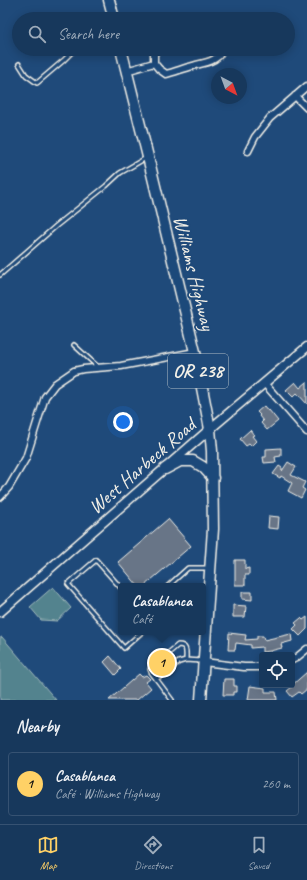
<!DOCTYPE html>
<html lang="en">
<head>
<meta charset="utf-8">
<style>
  :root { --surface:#17385c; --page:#203f62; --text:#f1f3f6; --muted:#9eacbb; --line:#365272; --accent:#ffd166 }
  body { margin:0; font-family:Caveat,sans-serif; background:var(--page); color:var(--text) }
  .controls { position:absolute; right:12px; bottom:12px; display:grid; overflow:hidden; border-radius:4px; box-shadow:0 2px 10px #0003 }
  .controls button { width:36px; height:36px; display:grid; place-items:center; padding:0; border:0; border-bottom:1px solid var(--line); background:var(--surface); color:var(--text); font:20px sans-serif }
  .compass { position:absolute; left:211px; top:68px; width:36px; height:36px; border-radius:50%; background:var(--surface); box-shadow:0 2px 10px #0003; rotate:139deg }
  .you { position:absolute; left:123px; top:422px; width:14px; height:14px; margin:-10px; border:3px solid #fff; border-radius:50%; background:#1a73e8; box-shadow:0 0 0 6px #1a73e833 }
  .badge { display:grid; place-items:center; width:26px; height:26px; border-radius:50%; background:var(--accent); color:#111; font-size:13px; font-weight:700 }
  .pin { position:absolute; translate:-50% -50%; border:2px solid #fff; box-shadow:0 1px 4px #0006 }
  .popup { position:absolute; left:118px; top:583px; width:88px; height:52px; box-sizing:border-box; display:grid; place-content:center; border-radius:4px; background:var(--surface); filter:drop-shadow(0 1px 3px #0005); font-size:13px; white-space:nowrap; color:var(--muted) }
  .popup b { font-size:15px; color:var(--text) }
  .popup::after { content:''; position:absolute; left:50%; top:100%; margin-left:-8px; border:8px solid transparent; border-top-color:var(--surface) }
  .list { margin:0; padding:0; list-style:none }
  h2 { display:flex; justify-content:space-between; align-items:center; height:52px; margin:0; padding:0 16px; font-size:17px }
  h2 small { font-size:13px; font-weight:400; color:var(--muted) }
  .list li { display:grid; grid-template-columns:26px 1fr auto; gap:12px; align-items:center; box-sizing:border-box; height:64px; margin:0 8px 8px; padding:0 8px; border:1px solid var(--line); border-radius:4px }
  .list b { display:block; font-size:15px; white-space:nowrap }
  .list p { margin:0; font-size:13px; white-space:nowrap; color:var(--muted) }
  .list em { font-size:13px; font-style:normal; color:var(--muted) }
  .icon { flex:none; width:22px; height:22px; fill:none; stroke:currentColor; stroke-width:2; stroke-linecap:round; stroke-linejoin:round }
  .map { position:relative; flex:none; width:307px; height:700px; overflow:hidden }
  .search { position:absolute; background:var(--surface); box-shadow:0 2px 10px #0003; left:12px; right:12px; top:12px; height:44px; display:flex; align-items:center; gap:10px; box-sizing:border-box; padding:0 14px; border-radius:22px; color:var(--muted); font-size:15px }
  .sheet { height:124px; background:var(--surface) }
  nav { display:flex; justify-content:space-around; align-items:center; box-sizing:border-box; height:56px; border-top:1px solid var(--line); background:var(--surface); font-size:11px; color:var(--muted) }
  nav a { display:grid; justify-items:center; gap:2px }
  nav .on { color:var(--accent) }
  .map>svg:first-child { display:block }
</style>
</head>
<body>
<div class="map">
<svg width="307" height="700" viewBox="0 0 307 700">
  <rect width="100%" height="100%" fill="#1f4a7a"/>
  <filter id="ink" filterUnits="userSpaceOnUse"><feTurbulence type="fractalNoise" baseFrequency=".025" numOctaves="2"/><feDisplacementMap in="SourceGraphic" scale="8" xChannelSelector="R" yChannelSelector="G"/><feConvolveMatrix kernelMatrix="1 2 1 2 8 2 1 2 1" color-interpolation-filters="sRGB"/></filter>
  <g filter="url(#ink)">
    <path fill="#52838e" stroke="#a3babb" d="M53,587L71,608L57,621L41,620L30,607Z
      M2,637L56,700H0V638Z"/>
    <path fill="#687487" stroke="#f4f1e8" d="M295,382L300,388L307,382V404L297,393L293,397L286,390Z
      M264,406L268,411L269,410L278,421L267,430L261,423L263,421L259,416L260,415L257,412Z
      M250,430L254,435L252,436L256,441L251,446L249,444L246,446L240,439Z
      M281,448V456L275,457L276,462L264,463L263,457H266V449Z
      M288,462L296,467L291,475L305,482L302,488L305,490L301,498L288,491L292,483L281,476L280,478L273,474L279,466L282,468V471Z
      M269,516L279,517L278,529L268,528Z
      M168,519L191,546L144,586H138L118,562Z
      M235,560H245V569L249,568V575H245V585H235Z
      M242,592H252V600L242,599Z
      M233,605L246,606L245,617H233Z
      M307,617V629L300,636L293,629L297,625L295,623L301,618L303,620Z
      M229,633L246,635L245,640L257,639V636H263L264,640L291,634L292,641L281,644L282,648L270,651L262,652V647L251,648V645L236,643L235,650H228Z
      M110,656L121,669L115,675L104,662Z
      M307,672V689L301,694L299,692L292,697L287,691L292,687L291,686Z
      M139,674L142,677L146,675L150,679L146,682L151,688L137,700H109Z
      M224,679H234V686H237V692H233V695H223Z
      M250,686L265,688V692H276L277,700H248Z"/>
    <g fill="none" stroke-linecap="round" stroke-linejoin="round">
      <g stroke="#f4f1e8" stroke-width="6">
        <path id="service" d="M19,64L26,75L37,83L64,60L75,49
          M0,275L56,226L106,186L120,173L146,158
          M74,345L98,367
          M168,586L188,568H209
          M121,588L96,560L68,584L124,648L142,632
          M156,679L179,662L186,660L202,661
          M172,700L151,672L150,669L152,667L178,645C188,645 186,653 186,660"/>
      </g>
      <g stroke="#f4f1e8" stroke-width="9">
        <path id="minor" d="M158,49L154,54V63L159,69L166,74C175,72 184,68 193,66C201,63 211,63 217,57C220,55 221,53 221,49
          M126,71L154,63
          M295,96L307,108
          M248,151L255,137L270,118L307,86
          M264,383L307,432
          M0,497L9,487L26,458L45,397L55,384L74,371L83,369L121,366L195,352
          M292,660L296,658L307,649
          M204,662L244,667H262"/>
      </g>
      <g stroke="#f4f1e8" stroke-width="11">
        <path id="tertiary" d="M0,612L210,429L307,347"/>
      </g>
      <g stroke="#f4f1e8" stroke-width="13">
        <path id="primary" d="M109,0L114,19
          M121,49L148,157L195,352L210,429L212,451L213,529L201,700
          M165,469L180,461H193L203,467L213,478"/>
      </g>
      <use href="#service" stroke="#1f4a7a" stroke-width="3"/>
      <use href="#minor" stroke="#1f4a7a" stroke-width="6"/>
      <use href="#tertiary" stroke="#1f4a7a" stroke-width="8"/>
      <use href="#primary" stroke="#1f4a7a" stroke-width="10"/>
    </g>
  </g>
  <g text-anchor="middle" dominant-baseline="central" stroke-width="3.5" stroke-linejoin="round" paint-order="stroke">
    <rect fill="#1f4a7a" stroke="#b4bfc7" stroke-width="1" x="168" y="354" width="60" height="34" rx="3"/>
    <g font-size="19" font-weight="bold" fill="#f4f1e8">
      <text x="198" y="371">OR 238</text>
    </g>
    <g font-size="20" fill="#f4f1e8" stroke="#1f4a7a">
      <text transform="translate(194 273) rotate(76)">Williams Highway</text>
      <text transform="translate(142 466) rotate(-41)">West Harbeck Road</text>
    </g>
  </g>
</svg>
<div class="controls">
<button><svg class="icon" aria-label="locate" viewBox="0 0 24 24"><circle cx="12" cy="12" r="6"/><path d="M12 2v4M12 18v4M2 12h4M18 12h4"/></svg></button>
</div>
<svg class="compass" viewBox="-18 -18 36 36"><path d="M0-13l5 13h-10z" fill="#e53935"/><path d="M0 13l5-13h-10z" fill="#9eacbb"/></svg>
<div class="you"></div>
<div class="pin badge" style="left:162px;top:663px">1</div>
<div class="popup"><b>Casablanca</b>Café</div>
<div class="search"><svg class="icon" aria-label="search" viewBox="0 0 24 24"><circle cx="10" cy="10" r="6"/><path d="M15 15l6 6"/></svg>Search here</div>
</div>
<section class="sheet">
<h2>Nearby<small></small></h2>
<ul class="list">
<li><span class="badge">1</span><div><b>Casablanca</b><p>Café · Williams Highway</p></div><em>260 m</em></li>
</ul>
</section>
<nav>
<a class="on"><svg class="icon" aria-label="map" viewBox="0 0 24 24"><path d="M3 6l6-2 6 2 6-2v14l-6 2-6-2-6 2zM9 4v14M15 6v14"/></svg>Map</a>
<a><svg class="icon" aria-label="directions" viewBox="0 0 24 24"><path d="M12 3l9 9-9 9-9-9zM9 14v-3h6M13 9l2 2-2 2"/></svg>Directions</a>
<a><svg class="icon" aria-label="saved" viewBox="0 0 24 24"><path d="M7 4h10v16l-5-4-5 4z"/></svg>Saved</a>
</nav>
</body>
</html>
